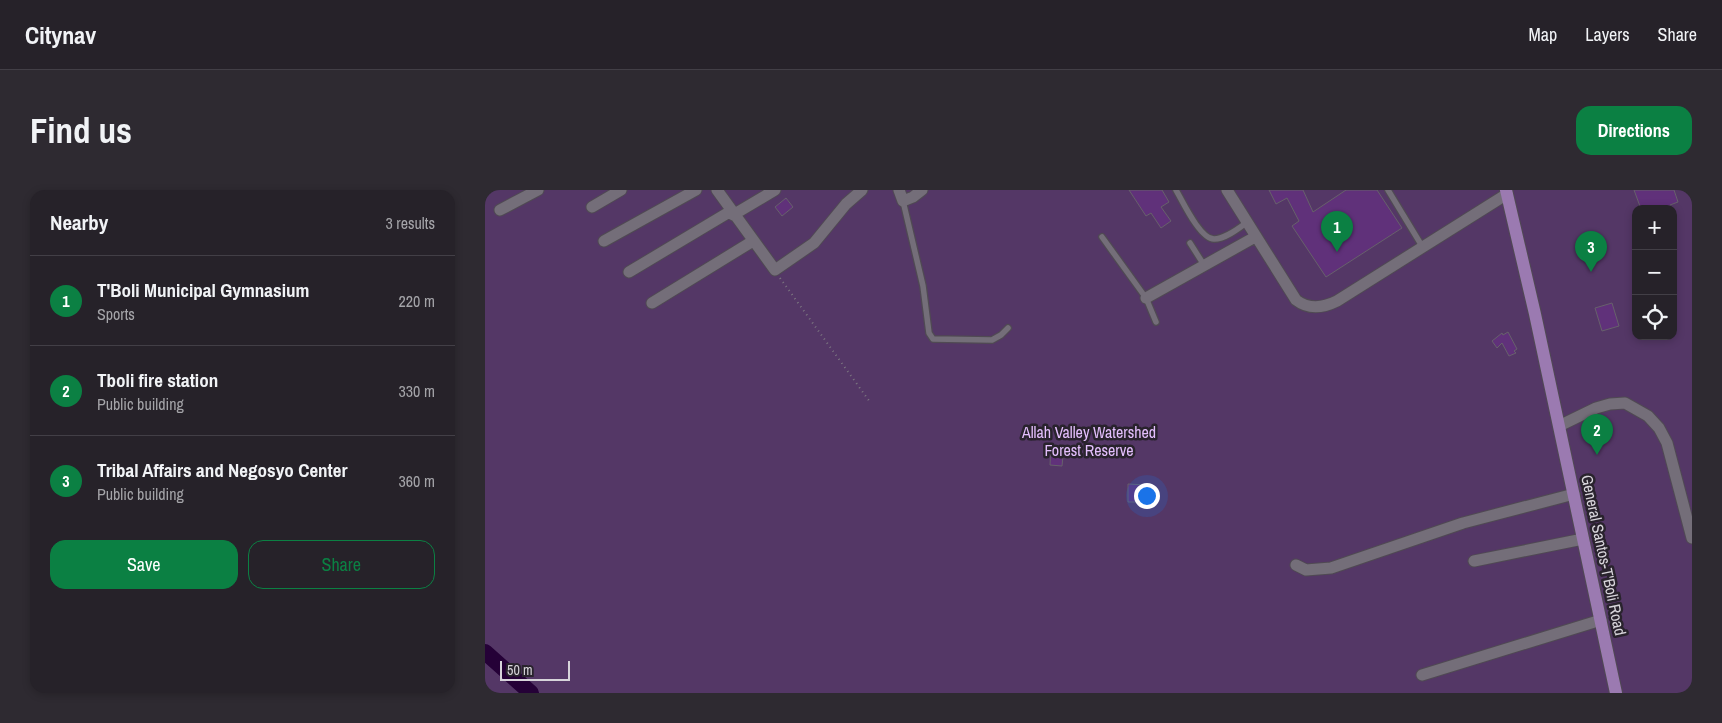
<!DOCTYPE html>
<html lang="en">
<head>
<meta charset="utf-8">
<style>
  :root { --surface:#262229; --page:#2e2a31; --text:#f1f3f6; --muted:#a4a4a8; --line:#423f46; --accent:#0b8043 }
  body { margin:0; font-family:"Archivo Narrow",sans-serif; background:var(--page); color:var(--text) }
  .controls { position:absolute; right:15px; top:15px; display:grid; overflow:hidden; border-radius:10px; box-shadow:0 2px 8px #0003 }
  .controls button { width:45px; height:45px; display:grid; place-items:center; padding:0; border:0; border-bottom:1px solid var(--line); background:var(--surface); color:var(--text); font:25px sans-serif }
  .scale { position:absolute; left:15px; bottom:12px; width:70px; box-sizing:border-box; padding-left:5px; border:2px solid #d7d4da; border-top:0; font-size:14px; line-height:18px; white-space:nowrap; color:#d7d4da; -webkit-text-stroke:4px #29232d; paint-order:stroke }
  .you { position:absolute; left:661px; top:305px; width:18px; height:18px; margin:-12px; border:4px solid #fff; border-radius:50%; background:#1a73e8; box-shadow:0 0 0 8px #1a73e833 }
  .badge { display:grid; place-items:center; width:32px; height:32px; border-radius:50%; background:var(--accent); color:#fff; font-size:16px; font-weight:700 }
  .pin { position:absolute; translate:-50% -41px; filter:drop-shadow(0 1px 2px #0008) }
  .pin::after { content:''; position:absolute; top:26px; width:18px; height:15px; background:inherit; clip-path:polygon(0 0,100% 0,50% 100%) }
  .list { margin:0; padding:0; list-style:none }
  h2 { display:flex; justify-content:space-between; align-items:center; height:65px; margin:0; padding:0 20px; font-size:21px }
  h2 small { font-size:16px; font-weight:400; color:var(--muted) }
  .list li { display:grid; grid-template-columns:32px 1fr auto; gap:15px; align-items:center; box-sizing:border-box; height:90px; padding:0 20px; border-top:1px solid var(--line) }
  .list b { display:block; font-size:19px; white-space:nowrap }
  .list p { margin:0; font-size:16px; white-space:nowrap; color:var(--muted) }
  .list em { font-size:16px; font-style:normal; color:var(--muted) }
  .actions { display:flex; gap:10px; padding:15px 20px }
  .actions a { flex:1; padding:11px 0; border:1px solid var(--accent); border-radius:15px; text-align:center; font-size:18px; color:var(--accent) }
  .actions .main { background:var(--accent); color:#fff }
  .icon { flex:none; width:28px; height:28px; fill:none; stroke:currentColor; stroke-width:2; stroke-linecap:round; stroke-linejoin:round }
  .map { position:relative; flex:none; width:1207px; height:503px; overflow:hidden; border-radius:15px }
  header { display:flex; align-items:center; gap:30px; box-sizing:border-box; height:70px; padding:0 25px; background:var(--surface); border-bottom:1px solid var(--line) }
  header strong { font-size:24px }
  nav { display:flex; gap:28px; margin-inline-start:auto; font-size:18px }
  .intro { display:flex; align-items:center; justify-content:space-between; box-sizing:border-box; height:120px; padding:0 30px }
  h1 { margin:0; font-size:35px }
  .button { padding:12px 22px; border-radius:15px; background:var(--accent); color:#fff; font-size:18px; font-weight:700 }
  main { display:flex; gap:30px; padding:0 30px }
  aside { flex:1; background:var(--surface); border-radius:15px; box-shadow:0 2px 8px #0003 }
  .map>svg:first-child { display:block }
</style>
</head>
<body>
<header>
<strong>Citynav</strong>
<nav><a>Map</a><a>Layers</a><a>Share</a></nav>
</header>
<div class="intro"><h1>Find us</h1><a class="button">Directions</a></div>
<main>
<aside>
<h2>Nearby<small>3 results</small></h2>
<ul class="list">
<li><span class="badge">1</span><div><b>T'Boli Municipal Gymnasium</b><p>Sports</p></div><em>220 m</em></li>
<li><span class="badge">2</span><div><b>Tboli fire station</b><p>Public building</p></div><em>330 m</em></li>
<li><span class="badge">3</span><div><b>Tribal Affairs and Negosyo Center</b><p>Public building</p></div><em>360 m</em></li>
</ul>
<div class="actions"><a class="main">Save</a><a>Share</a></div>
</aside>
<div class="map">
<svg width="1207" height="503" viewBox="0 0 1207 503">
  <rect width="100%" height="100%" fill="#332d37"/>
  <path fill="#543766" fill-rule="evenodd" d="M0,0H1207V503H0ZM1151,19H1188V146H1151Z"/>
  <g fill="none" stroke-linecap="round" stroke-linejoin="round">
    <path stroke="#250137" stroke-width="16" d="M0,462L46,503"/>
  </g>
  <path fill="#60317a" stroke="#67616b" d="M644,0H677L684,12L676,17L686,31L676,38L666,23L661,26Z
    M784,0H818L828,22L861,0H892L917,38L841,87L807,36L814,31L802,8L791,14Z
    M1149,0H1189L1193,12L1185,15L1186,19H1156Z
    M301,8L308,17L297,26L290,17Z
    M1127,113L1134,136L1117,141L1110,118Z
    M1023,142L1032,159L1029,161L1031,163L1024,166L1017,153L1012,158L1007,151L1017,143L1018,145Z
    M566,255L579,256L577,276L565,275Z
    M643,294L661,295V308H654V312H643Z"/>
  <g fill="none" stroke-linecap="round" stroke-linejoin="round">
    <g stroke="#504a53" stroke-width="8">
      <path id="lane" d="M691,0C698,12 715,49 729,49C740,49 753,39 761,33
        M903,0L937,56
        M418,11L438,96L444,143L448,149L507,150L516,145L523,138
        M617,47L661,108L671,132
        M705,53L719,75"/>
    </g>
    <g stroke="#504a53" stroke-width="13">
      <path id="street" d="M232,0L290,80L329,53L361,14L377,0
        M414,0L418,11L428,7L437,0
        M742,0L811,110C824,120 838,118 852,111L1022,4
        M107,17L136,0
        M15,20L53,0
        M248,25L290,0
        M119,51L211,0
        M144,82L246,21
        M661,108L770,47
        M167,113L268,51
        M1074,236L1111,218L1125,214L1140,213L1163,226L1174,238L1182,253L1207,348
        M989,371L1098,349
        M811,375L821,380L846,378L978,333L1089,304
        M937,485L1116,430"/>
    </g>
    <g stroke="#504a53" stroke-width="14">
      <path id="primary" d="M1021,0L1050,124L1131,503"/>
    </g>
    <path stroke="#7d7881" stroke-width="2" stroke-dasharray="1 4" stroke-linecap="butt" d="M295,88L385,212"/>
    <use href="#lane" stroke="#746e79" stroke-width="5.5"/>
    <use href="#street" stroke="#746e79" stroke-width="11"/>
    <use href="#primary" stroke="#9b7ab1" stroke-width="12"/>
  </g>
  <g text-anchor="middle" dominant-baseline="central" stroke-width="5" stroke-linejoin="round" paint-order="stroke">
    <g font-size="16" fill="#e4bffd" stroke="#29232d">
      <text x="604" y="242">Allah Valley Watershed<tspan x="604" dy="18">Forest Reserve</tspan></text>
    </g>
    <g font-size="16" fill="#d7d4da" stroke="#29232d">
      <text transform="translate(1119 365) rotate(78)">General Santos-T'Boli Road</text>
    </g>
  </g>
</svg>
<div class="controls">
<button>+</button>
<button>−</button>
<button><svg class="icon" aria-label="locate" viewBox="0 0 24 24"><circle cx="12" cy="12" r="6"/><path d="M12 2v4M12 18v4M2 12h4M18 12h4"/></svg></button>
</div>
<div class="scale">50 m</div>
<div class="you"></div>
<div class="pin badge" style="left:852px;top:62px">1</div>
<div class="pin badge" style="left:1112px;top:265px">2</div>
<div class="pin badge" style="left:1106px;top:82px">3</div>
</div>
</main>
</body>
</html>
